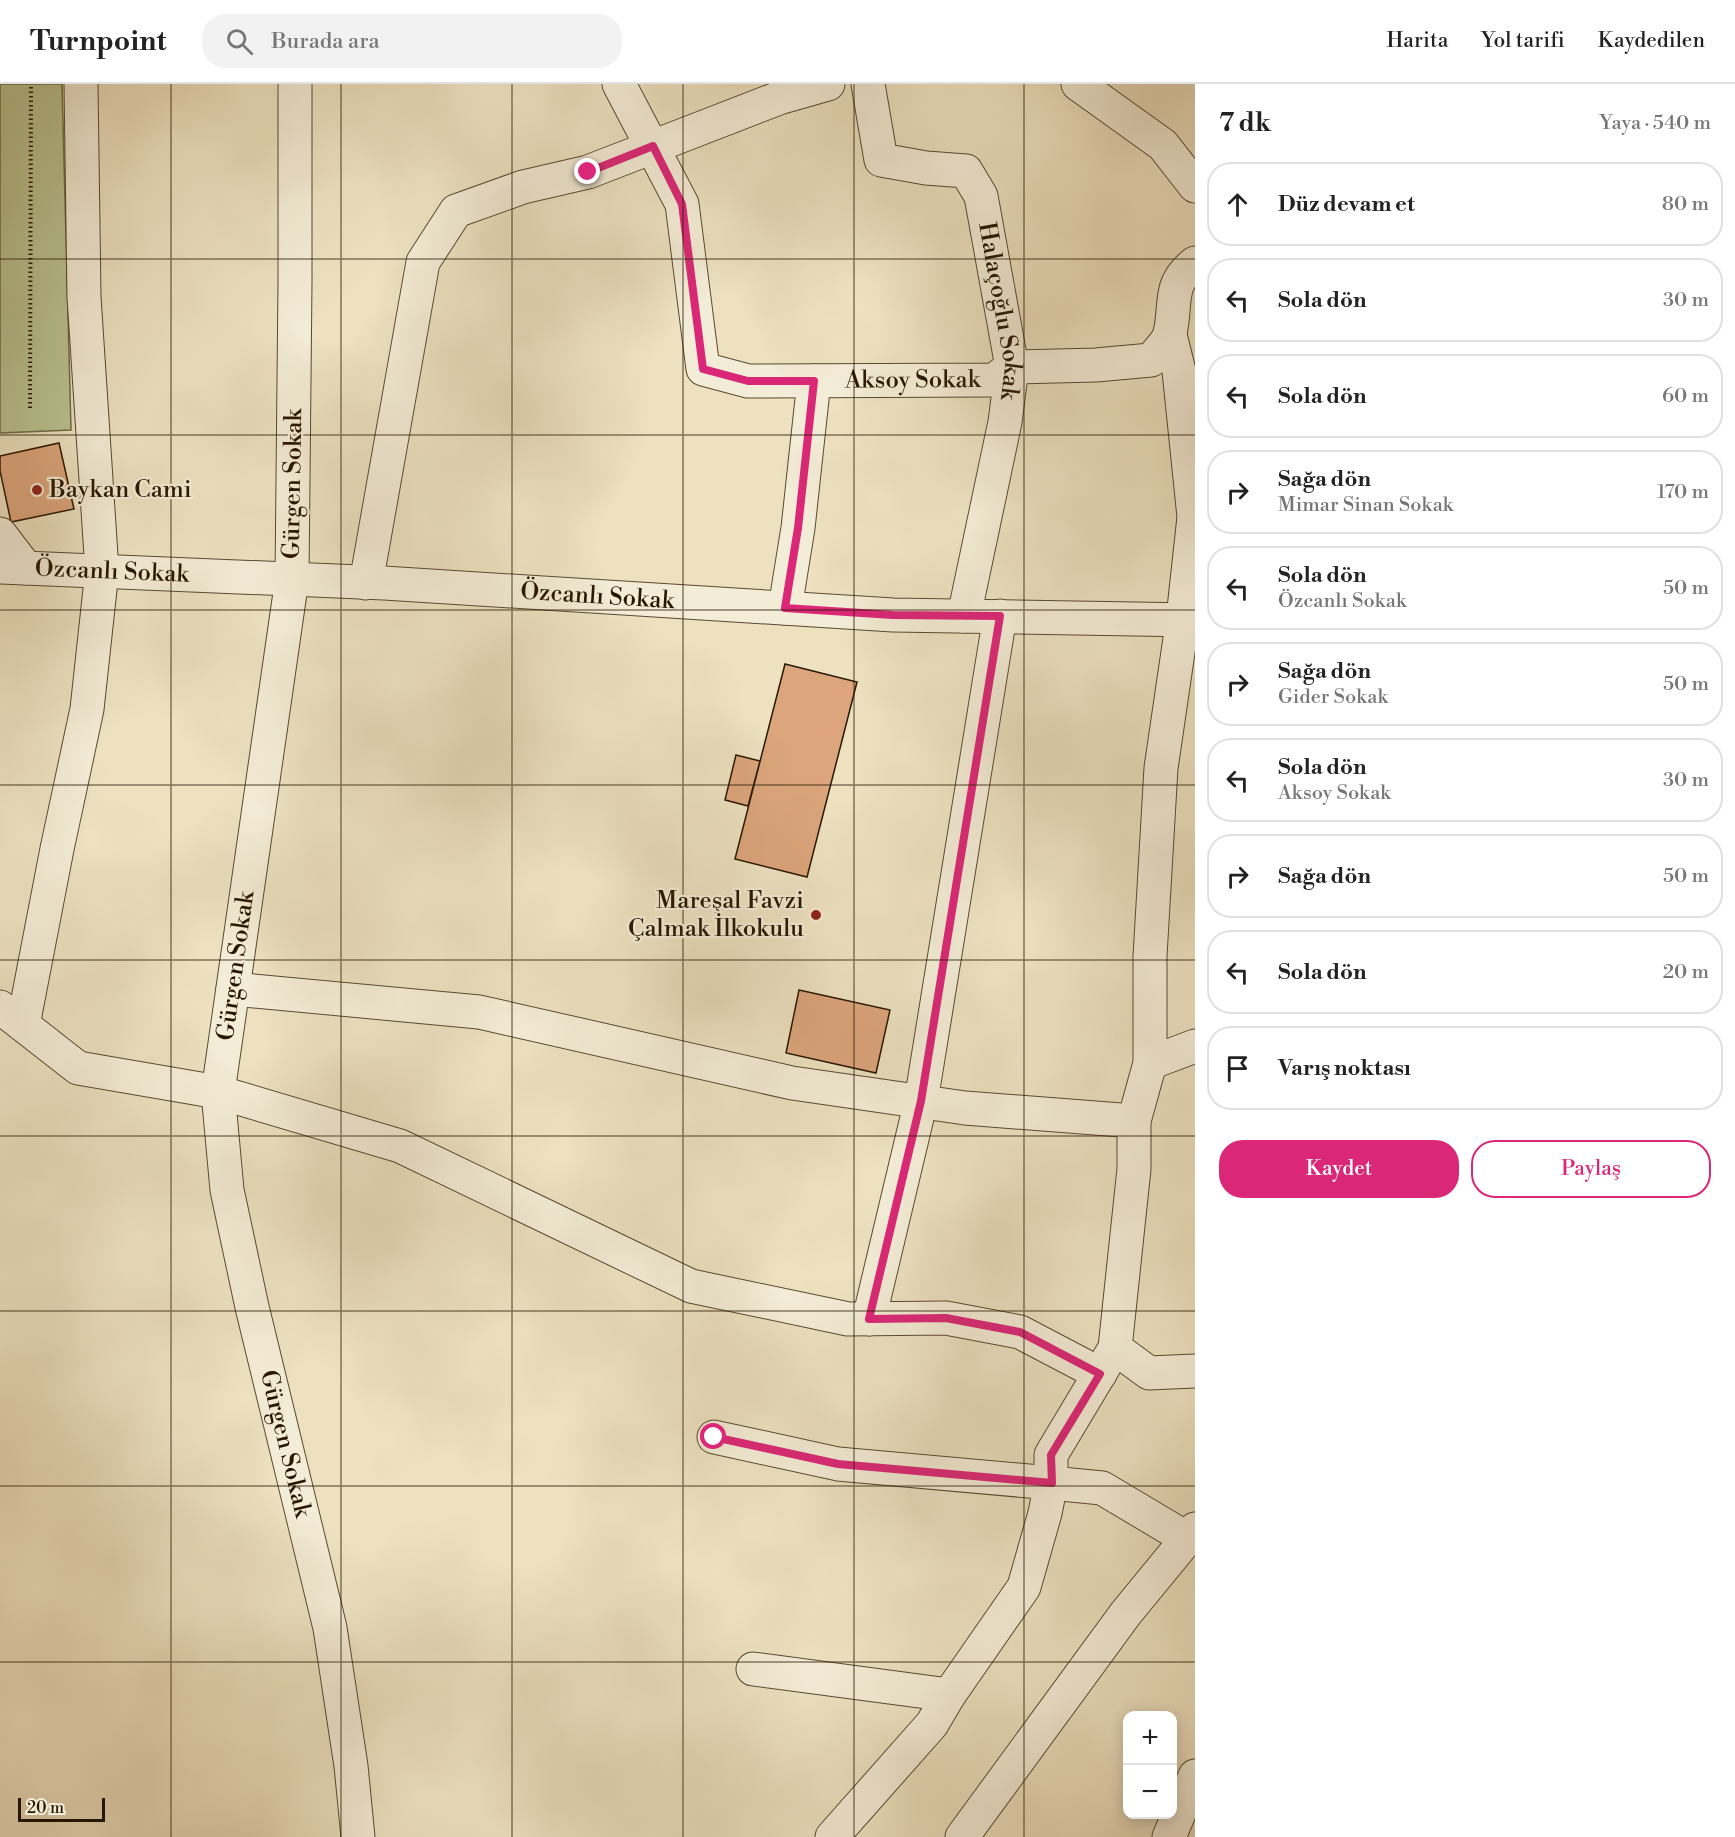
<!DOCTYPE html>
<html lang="tr">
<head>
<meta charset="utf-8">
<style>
  :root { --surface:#fff; --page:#f2f2f2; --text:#222; --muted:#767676; --line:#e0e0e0; --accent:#db2777 }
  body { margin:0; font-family:"Libre Bodoni",serif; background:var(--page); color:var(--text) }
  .controls { position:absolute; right:18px; bottom:18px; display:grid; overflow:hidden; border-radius:12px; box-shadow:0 3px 15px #0003 }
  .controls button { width:54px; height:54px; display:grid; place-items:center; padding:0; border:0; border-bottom:2px solid var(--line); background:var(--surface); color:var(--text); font:30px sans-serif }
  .scale { position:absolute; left:18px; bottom:15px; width:87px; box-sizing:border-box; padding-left:6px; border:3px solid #281700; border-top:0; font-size:16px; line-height:21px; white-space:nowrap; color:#281700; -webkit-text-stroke:4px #f3ecd6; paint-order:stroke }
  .stop { position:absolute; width:18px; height:18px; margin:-14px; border:4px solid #db2777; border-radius:50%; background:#fff }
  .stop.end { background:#db2777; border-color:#fff; box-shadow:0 2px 6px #0008 }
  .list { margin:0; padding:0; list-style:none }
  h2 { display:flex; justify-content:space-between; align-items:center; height:78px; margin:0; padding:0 24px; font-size:26px }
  h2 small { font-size:20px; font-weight:400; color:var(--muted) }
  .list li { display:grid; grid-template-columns:39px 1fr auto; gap:18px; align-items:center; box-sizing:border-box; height:84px; margin:0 12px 12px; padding:0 12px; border:2px solid var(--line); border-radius:24px }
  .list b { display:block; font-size:22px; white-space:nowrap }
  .list p { margin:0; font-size:20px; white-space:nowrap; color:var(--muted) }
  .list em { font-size:20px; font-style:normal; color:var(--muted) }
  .actions { display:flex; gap:12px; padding:18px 24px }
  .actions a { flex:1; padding:14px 0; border:2px solid var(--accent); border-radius:24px; text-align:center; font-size:21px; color:var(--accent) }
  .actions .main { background:var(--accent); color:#fff }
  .icon { flex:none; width:33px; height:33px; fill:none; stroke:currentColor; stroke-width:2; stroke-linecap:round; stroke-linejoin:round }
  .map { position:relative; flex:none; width:1195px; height:1753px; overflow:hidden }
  header { display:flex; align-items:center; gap:36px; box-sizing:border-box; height:84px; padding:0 30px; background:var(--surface); border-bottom:2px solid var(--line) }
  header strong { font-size:28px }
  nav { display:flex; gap:33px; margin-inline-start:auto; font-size:21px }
  .search { width:420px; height:54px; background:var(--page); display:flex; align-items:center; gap:15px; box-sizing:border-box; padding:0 21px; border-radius:24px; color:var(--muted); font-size:22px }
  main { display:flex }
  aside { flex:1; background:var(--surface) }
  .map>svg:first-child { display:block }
</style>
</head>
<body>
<header>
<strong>Turnpoint</strong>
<div class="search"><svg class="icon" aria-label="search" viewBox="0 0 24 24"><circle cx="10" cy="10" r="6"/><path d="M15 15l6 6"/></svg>Burada ara</div>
<nav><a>Harita</a><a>Yol tarifi</a><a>Kaydedilen</a></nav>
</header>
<main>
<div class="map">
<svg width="1195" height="1753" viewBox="0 0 1195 1753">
  <rect width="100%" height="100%" fill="#ede1c0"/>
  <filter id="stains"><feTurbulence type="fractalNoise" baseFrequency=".00333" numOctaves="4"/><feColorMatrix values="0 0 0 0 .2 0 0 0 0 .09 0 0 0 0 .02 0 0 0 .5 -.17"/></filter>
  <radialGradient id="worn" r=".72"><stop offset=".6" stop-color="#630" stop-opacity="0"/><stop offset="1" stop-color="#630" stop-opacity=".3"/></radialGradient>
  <path fill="#b9c291" stroke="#706c48" stroke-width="1.5" d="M0,0H62L71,346L0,349Z"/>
  <path fill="#dca57c" stroke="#281700" stroke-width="1.5" d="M59,359L74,425L11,438L0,387V372Z
    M785,580L857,598L807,793L735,775Z
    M736,671L760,677L748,722L725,716Z
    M799,906L890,926L876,989L786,969Z"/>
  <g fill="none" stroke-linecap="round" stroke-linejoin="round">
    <g stroke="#594a30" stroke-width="35">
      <g id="minor">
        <path id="s1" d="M295,0V197L292,495L218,1008L227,1106L252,1223L330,1544L351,1682L358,1753"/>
        <path id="s2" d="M619,0L682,120L703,285L748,297L994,296L1012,283L1096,281L1151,276C1157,268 1168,258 1170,249C1177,219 1167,201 1195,179"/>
        <path id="s3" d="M868,0L881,76L926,84L966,87L981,112L1012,283L1005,338L964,532"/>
        <path d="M1078,0L1163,61L1195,102"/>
        <path d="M1170,251L1179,287L1194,433L1183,534L1161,684L1150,872V979L1134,1037V1085L1115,1264L1051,1371V1399L1102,1404L1186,1454"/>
        <path d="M0,450L26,484"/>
        <path id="s4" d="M0,483L384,499L893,531L1195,536"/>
        <path d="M366,499L423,178L456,127L523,103L588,88L779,14L828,0"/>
        <path d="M785,524L798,444L814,297"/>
        <path d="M233,905L479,928L792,999L965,1024L1134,1037"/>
        <path d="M0,923L78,984L218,1008L400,1062L691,1202L848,1235L946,1234L1020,1248L1100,1290"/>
        <path d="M23,941L57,765L87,625L102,487L84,213L81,0"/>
        <path d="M1150,979L1195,962"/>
        <path d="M869,1235L921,1017L1000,532"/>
        <path d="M1115,1264L1149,1289L1195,1287"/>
        <path d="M714,1353L838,1380L1051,1399L1045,1429L1024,1503L949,1611L932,1640L832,1753"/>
        <path d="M753,1585L949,1611"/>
        <path d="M962,1753L1126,1529L1195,1445"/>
        <path d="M1169,1753L1195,1692"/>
      </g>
    </g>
    <path stroke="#281700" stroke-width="4" stroke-dasharray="1.5 3" stroke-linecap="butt" d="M30,324L31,0"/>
    <use href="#minor" stroke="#f3ecd6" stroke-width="33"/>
  </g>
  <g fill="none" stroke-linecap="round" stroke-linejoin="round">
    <path stroke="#db2777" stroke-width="8" d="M588,88L653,62L682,120L703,285L748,297H814L798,444L785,524L893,531L1000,532L921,1017L869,1235L946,1234L1020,1248L1100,1290L1051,1371L1052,1399L838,1380L714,1353"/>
  </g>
  <path fill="none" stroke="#281700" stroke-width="1.5" stroke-opacity="0.55" d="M171,0V1753M341,0V1753M512,0V1753M683,0V1753M854,0V1753M1024,0V1753M0,175H1195M0,351H1195M0,526H1195M0,701H1195M0,876H1195M0,1052H1195M0,1227H1195M0,1402H1195M0,1578H1195"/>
  <g fill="#8f2418" stroke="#f3ecd6" stroke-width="2">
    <circle cx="37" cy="406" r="6"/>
    <circle cx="816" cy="831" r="6"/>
  </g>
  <g text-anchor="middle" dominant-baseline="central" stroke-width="4.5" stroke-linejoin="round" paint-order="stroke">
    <g font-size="24" fill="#281700" stroke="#f3ecd6">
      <text stroke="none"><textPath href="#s3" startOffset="309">Halaçoğlu Sokak</textPath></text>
      <text stroke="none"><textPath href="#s2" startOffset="513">Aksoy Sokak</textPath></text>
      <text transform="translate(293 400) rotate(-89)">Gürgen Sokak</text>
      <text stroke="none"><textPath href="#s4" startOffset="112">Özcanlı Sokak</textPath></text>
      <text stroke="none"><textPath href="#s4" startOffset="598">Özcanlı Sokak</textPath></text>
      <text transform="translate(236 882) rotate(-82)">Gürgen Sokak</text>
      <text stroke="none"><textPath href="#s1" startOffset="1372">Gürgen Sokak</textPath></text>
    </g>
    <g font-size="24" fill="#281700" stroke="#f3ecd6" text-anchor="start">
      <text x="49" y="406">Baykan Cami</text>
      <text x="804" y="817" text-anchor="end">Mareşal Favzi<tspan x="804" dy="28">Çalmak İlkokulu</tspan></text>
    </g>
  </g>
  <rect width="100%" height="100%" filter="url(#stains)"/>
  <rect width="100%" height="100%" fill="url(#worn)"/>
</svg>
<div class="controls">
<button>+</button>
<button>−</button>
</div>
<div class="scale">20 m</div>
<div class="stop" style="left:714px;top:1353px"></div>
<div class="stop end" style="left:588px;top:88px"></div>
</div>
<aside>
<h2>7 dk<small>Yaya · 540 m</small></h2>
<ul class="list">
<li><svg class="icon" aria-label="ahead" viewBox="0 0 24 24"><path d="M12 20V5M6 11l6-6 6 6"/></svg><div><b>Düz devam et</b></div><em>80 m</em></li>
<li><svg class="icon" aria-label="left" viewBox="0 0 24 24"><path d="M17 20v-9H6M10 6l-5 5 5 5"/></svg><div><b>Sola dön</b></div><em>30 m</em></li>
<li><svg class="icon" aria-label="left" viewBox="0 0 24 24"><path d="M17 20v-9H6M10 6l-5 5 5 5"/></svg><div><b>Sola dön</b></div><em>60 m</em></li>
<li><svg class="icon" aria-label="right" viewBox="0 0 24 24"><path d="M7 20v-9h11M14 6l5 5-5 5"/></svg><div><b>Sağa dön</b><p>Mimar Sinan Sokak</p></div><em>170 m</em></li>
<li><svg class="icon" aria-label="left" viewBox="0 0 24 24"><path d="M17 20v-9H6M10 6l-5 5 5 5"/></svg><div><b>Sola dön</b><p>Özcanlı Sokak</p></div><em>50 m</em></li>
<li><svg class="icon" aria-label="right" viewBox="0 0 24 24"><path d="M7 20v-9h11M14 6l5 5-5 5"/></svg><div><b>Sağa dön</b><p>Gider Sokak</p></div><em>50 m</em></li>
<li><svg class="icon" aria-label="left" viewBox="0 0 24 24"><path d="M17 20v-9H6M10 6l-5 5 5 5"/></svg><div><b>Sola dön</b><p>Aksoy Sokak</p></div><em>30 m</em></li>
<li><svg class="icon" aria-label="right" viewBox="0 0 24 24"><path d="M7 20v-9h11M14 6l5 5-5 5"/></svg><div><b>Sağa dön</b></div><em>50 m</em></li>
<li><svg class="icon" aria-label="left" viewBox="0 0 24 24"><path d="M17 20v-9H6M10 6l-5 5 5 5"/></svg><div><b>Sola dön</b></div><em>20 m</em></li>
<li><svg class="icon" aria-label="arrive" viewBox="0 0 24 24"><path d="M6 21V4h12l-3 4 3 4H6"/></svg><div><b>Varış noktası</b></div></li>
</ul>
<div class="actions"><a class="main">Kaydet</a><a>Paylaş</a></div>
</aside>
</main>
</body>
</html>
